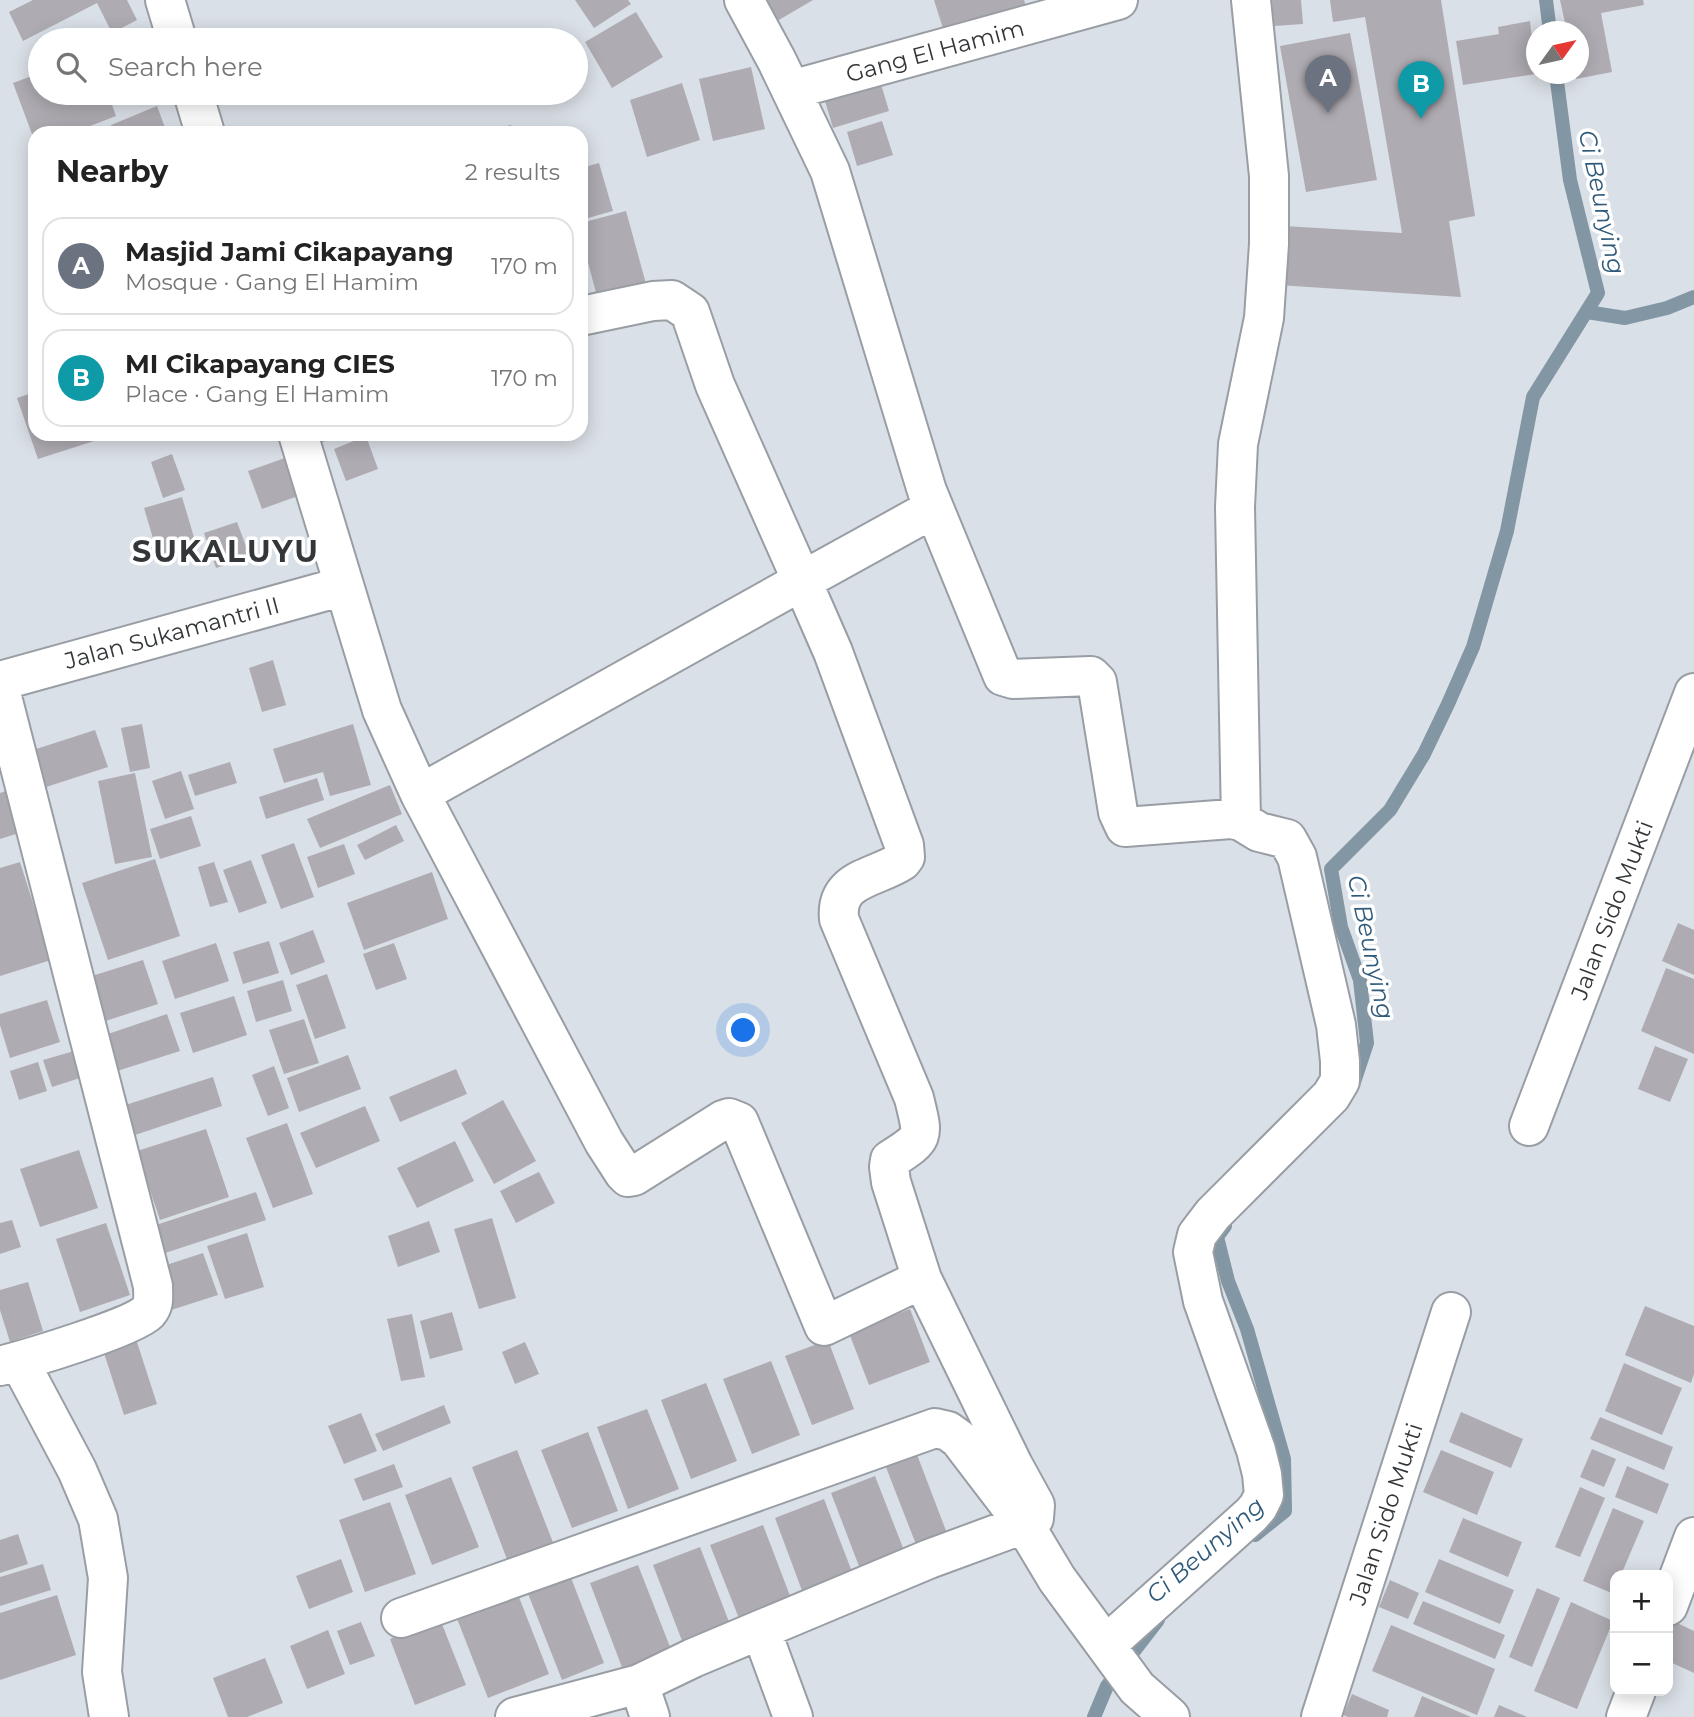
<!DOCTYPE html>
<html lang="en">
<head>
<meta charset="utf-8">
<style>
  :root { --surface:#fff; --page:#f2f2f2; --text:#222; --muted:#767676; --line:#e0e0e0; --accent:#2f7eb0 }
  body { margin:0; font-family:Montserrat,sans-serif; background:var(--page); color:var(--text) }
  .controls { position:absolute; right:21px; bottom:21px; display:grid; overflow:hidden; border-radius:14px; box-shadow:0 4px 18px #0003 }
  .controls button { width:63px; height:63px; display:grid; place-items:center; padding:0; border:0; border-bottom:2px solid var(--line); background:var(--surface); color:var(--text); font:35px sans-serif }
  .compass { position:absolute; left:1526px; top:21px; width:63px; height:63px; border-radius:50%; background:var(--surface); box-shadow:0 4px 18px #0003; rotate:57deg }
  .you { position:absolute; left:744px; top:1031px; width:24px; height:24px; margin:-18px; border:5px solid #fff; border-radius:50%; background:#1a73e8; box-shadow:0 0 0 10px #1a73e833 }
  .badge { display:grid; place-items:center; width:46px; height:46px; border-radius:50%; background:var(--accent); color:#fff; font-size:23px; font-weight:700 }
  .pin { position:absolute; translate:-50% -58px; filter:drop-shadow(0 2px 4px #0008) }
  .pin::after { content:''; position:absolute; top:37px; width:24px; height:21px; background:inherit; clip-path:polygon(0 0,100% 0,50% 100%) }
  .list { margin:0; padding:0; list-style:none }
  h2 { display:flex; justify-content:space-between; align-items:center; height:91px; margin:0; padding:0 28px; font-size:30px }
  h2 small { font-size:23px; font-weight:400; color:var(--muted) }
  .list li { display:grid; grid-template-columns:46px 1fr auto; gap:21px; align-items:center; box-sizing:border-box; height:98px; margin:0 14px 14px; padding:0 14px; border:2px solid var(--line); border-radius:21px }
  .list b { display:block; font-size:26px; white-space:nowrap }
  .list p { margin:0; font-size:23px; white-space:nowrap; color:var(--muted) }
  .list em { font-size:23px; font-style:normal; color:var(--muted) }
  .icon { flex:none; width:38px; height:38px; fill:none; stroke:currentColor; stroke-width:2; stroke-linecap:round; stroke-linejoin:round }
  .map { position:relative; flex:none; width:1694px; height:1717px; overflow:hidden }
  .search { position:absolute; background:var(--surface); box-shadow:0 4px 18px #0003; left:28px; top:28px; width:560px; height:77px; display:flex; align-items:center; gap:18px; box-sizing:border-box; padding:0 24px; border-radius:38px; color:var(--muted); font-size:26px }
  .panel { position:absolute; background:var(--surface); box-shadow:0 4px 18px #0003; left:28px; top:126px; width:560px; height:315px; border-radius:21px }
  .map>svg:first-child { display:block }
</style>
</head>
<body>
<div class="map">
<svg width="1694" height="1717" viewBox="0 0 1694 1717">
  <rect width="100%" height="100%" fill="#dae0e7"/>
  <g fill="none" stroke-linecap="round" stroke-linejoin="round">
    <path stroke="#8296a4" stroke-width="14" d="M1546,0L1550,32
      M1587,312L1625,318L1667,308L1694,297
      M1354,1082L1367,1043L1360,980L1341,927L1331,869L1390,810L1424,754L1448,704L1473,647L1507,531L1533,397L1598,293L1570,180L1556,74
      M1225,1226L1217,1237L1228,1281L1247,1329L1284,1459L1285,1511L1255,1535
      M1094,1717L1107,1686L1158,1620"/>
  </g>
  <path fill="#afabb2" d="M33,0H127L137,20L112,33L97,3L23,41L9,12Z
    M575,0H628L631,4L594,28Z
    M758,0H813L772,24Z
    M934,0H1024L1028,13L946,38Z
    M1272,0H1301L1303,24L1274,26Z
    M1330,0H1441L1475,216L1449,221L1461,297L1278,285L1284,226L1402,233L1365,17L1333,22Z
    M1560,0H1643L1644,5L1601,13L1612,72L1576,79L1575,74H1578V32H1567Z
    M636,12L663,57L612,88L585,42Z
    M1530,21L1536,74L1463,85L1456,41L1499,34L1498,27Z
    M1350,33L1377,180L1306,192L1280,46Z
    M751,67L765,129L713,141L699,79Z
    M40,73V93H108L116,116L72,133H35V142L13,83Z
    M878,74L889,111L833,128L822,91Z
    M682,83L700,140L647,157L630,100Z
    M157,106L167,133H115L111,125Z
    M882,121L893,155L857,166L847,132Z
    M511,125L514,133H482V132Z
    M599,163L613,211L581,220V168Z
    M626,211L648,291L599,304L581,236V223Z
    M35,392V434H92L94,441L38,459L17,398Z
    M313,434H347V435L316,444Z
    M366,436L378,469L346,481L334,449Z
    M172,454L185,490L163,498L151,462Z
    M296,454L309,492L262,509L248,471Z
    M182,497L196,544L158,555L144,508Z
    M237,522L250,557L216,568L204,533Z
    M273,660L286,705L262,712L249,668Z
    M142,724L150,768L130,772L121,728Z
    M353,724L371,785L330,796L323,772L284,783L273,749Z
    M95,730L108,767L43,788L30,751Z
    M230,762L237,783L195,796L188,775Z
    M181,771L194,809L165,819L152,781Z
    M135,773L152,857L115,864L98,781Z
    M317,778L324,800L266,819L259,797Z
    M390,785L402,814L320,848L307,819Z
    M6,791L19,833L0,839V793Z
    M191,816L201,846L160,859L150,829Z
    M396,825L404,841L365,860L357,845Z
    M294,843L314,897L281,909L261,855Z
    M344,844L355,874L318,888L307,857Z
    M155,859L180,936L108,960L82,883Z
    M251,860L267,903L239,913L223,870Z
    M20,862L51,960L0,976V868Z
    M214,862L228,902L210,907L198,867Z
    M432,872L448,919L364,950L347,903Z
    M1678,923L1694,930V975L1662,961Z
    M313,930L325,962L291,975L279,943Z
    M269,941L279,973L243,984L233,952Z
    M216,943L229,981L175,999L162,961Z
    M394,943L407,979L376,990L363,954Z
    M143,960L158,1004L93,1025L79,980Z
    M1666,968L1694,979V1054L1641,1031Z
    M327,974L346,1028L315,1039L296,985Z
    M283,980L292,1011L256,1022L247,991Z
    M234,996L247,1035L193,1053L180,1013Z
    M47,1000L60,1042L10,1058L0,1025V1014Z
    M167,1014L180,1051L114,1072L102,1036Z
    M304,1019L319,1063L284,1074L269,1030Z
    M1655,1046L1688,1059L1670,1102L1638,1089Z
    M74,1051L83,1077L52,1087L43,1060Z
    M348,1055L361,1089L299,1112L287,1078Z
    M38,1062L47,1091L19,1100L10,1071Z
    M274,1066L289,1108L268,1116L252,1075Z
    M456,1069L467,1094L400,1122L389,1097Z
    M213,1077L222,1106L126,1138L116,1108Z
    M503,1100L536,1161L494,1184L461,1123Z
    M365,1106L380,1141L316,1168L300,1133Z
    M287,1123L313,1194L273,1208L246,1138Z
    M206,1129L229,1197L160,1220L137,1151Z
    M455,1141L474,1181L417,1208L397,1168Z
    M79,1150L98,1208L40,1227L20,1169Z
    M539,1172L555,1203L516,1223L500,1191Z
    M256,1192L266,1220L159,1255L150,1227Z
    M492,1218L516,1298L479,1309L454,1229Z
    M12,1220L21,1247L0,1254V1223Z
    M429,1221L440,1252L398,1267L388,1236Z
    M106,1223L130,1295L80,1312L56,1239Z
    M247,1233L264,1287L225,1299L207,1246Z
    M203,1253L218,1295L168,1311L154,1269Z
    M28,1282L43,1331L10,1342L0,1310V1290Z
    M1645,1306L1694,1326V1374L1691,1383L1625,1355Z
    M910,1309L930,1362L869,1385L849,1333Z
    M452,1312L463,1350L430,1359L420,1321Z
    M412,1314L425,1377L401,1381L387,1319Z
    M136,1339L157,1404L124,1415L103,1350Z
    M828,1340L854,1409L812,1425L785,1356Z
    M525,1342L539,1374L515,1384L502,1352Z
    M771,1361L800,1435L752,1454L723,1379Z
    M1624,1363L1682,1388L1662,1435L1605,1411Z
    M706,1383L737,1461L691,1479L661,1400Z
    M444,1405L451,1423L383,1451L375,1434Z
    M647,1409L679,1489L628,1509L597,1427Z
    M1461,1412L1523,1439L1511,1468L1449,1442Z
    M361,1413L377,1451L344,1464L328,1426Z
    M1600,1417L1673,1447L1664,1470L1590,1439Z
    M588,1432L618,1511L572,1528L541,1450Z
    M913,1444L948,1536L917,1547L882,1457Z
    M1592,1449L1616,1459L1604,1487L1580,1477Z
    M517,1450L554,1545L508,1562L472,1467Z
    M1441,1450L1494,1472L1477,1515L1423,1492Z
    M394,1464L403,1487L363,1501L354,1479Z
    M1627,1466L1669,1484L1657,1514L1615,1497Z
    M875,1476L907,1558L862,1574L831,1493Z
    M451,1477L479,1547L432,1565L405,1495Z
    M1580,1487L1605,1498L1580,1557L1555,1547Z
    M824,1499L854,1577L804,1596L775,1518Z
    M390,1502L416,1574L365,1592L339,1520Z
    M1613,1508L1644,1521L1621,1575H1615L1614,1594L1583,1581Z
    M1463,1518L1522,1542L1508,1577L1449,1552Z
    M763,1525L792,1601L740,1621L710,1545Z
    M18,1534L28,1564L0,1573V1540Z
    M700,1547L731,1627L684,1646L653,1565Z
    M341,1559L353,1592L309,1609L296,1576Z
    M1439,1559L1514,1590L1500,1624L1425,1592Z
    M43,1564L51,1590L0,1606V1577Z
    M638,1565L672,1652L623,1670L590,1583Z
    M568,1570L604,1663L562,1680L525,1586Z
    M1390,1580L1419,1593L1408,1619L1379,1607Z
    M515,1587L549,1674L488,1698L454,1611Z
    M1537,1588L1560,1598L1532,1667L1509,1657Z
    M57,1595L76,1655L0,1680V1613Z
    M1423,1601L1505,1635L1495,1659L1413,1624Z
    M1571,1602L1613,1621L1577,1709L1534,1691Z
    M440,1619L466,1685L415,1705L390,1639Z
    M1673,1621L1694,1631V1673L1668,1661V1633Z
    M361,1622L375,1656L350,1665L337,1631Z
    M1391,1625L1495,1669L1477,1715L1372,1671Z
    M328,1630L345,1674L307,1689L290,1646Z
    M265,1658L283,1703L247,1717H228L213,1678Z
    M1352,1694L1389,1710L1387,1717H1348L1343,1715Z
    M1422,1696L1471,1717H1414Z
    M1499,1705L1527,1717H1494Z"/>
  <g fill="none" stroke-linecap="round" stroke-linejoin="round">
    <g stroke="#989ea4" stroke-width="42">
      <path id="minor" d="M165,0L177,40
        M744,0L777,61L830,171L927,491L1003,676L1013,679L1091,676L1097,682L1118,812L1125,827L1231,819L1241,821L1259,832L1287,839L1297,857L1336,1025L1340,1061V1081L1331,1096L1213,1214L1197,1235L1193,1252L1203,1301L1256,1450L1262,1474L1264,1495L1258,1507L1251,1515L1106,1645
        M791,90L1118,0
        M193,93L205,133
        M298,434L382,710L420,794L604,1142L624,1173L628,1177L634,1176L723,1120L729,1118L739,1122L824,1326L922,1279
        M0,681L344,586
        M0,689L153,1286C153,1296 155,1304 148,1312C132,1328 27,1359 0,1366
        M420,794L802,581L715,385L690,312L672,300L653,301L581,316
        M1241,821L1235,507L1238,444L1264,318L1269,244V176L1251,0
        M1529,1126L1694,693
        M19,1361L77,1470L98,1519L108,1578L102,1672L109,1717
        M1668,1606L1694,1537
        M401,1618L935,1428L948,1431L959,1439L1024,1524L1057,1579L1137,1688L1170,1717
        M761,1630L793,1717
        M639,1684L650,1717
        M515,1717L639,1684L693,1658L929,1559L1024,1524L1034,1518L1035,1505L1013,1465L922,1279L891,1182L889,1167L890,1160C925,1137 924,1139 914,1098L839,919C835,878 874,879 902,861L905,857L904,845L833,652L802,581L934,508
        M1321,1717L1451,1312
        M1626,1717L1636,1691"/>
    </g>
    <use href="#minor" stroke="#fff" stroke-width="38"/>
  </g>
  <g text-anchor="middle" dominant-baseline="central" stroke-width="7" stroke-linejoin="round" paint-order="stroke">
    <g font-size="23" fill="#343739" stroke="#fff">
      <text transform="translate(935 51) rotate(-15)">Gang El Hamim</text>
      <text transform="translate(172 633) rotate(-15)">Jalan Sukamantri II</text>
      <text transform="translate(1612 910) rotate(-69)">Jalan Sido Mukti</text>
      <text transform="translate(1386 1514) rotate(-72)">Jalan Sido Mukti</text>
    </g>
    <g font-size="24" font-style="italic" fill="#2f5a7a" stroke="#fff">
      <text transform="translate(1602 202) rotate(78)">Ci Beunying</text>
      <text transform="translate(1371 947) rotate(78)">Ci Beunying</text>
      <text transform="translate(1205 1550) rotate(-41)">Ci Beunying</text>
    </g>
    <g font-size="30" font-weight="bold" letter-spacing="2" fill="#343739" stroke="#fff">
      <text x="226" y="551">SUKALUYU</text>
    </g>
  </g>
</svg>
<div class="controls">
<button>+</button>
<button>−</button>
</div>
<svg class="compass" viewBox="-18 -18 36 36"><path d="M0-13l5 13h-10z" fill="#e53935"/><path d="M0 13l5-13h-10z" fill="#767676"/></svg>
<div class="you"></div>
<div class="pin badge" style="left:1328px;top:113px;background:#6b7280">A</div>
<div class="pin badge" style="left:1421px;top:119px;background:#0f9aa8">B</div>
<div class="search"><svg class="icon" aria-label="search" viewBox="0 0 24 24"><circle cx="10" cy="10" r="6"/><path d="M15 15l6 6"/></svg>Search here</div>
<section class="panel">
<h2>Nearby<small>2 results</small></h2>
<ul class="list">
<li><span class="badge" style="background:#6b7280">A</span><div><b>Masjid Jami Cikapayang</b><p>Mosque · Gang El Hamim</p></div><em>170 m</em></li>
<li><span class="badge" style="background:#0f9aa8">B</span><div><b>MI Cikapayang CIES</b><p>Place · Gang El Hamim</p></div><em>170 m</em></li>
</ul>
</section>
</div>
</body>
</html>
